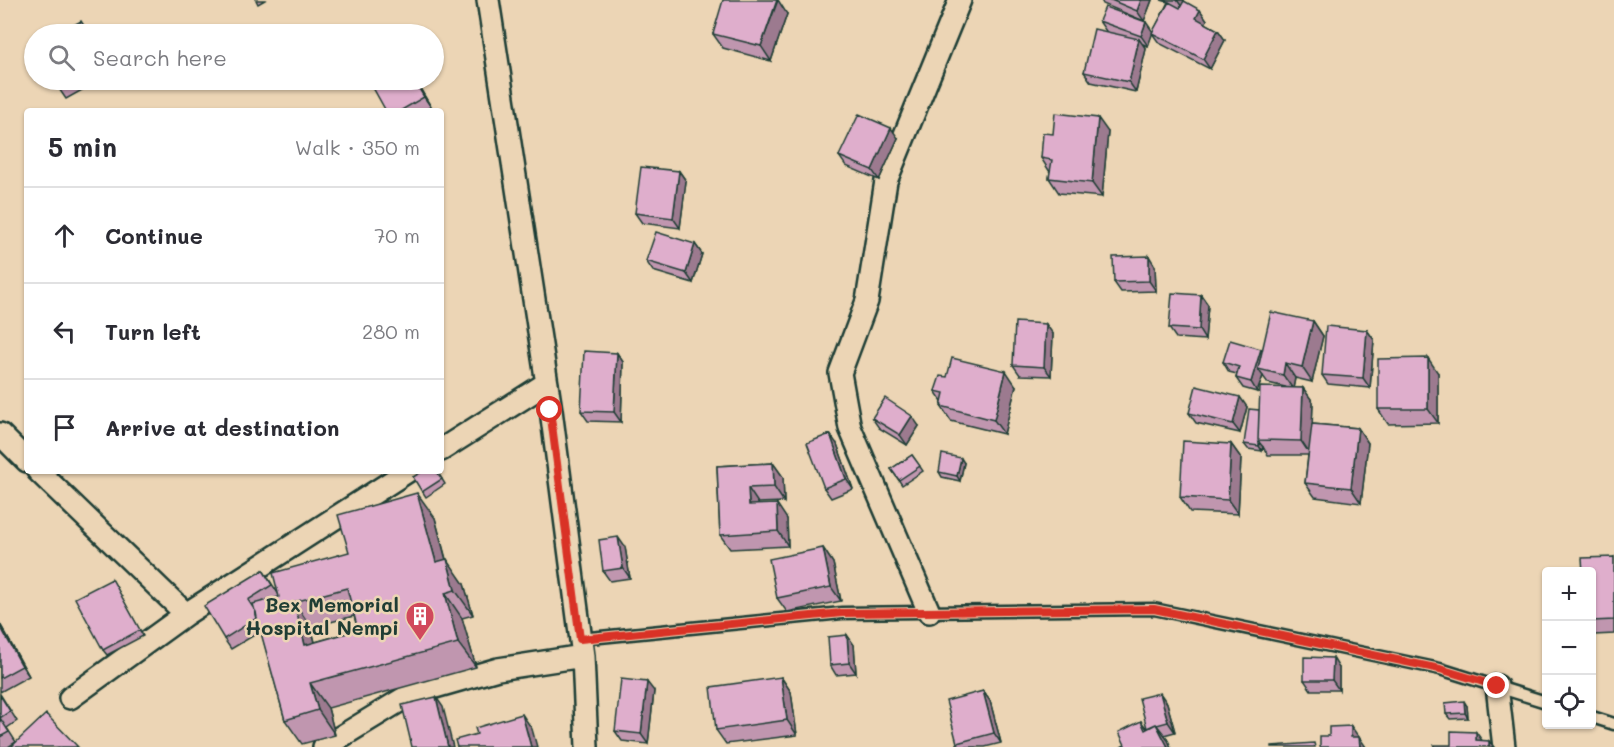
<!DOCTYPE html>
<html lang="en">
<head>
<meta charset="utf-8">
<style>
  :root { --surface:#fff; --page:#f2f2f3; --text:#2b2b33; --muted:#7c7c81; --line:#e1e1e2 }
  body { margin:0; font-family:Mali,sans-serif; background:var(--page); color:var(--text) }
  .controls { position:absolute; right:18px; bottom:18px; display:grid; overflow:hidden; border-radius:6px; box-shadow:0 2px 4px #0004 }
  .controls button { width:54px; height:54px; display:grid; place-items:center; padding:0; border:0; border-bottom:2px solid var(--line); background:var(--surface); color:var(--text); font:30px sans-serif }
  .stop { position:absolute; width:18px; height:18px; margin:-14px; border:4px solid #d93025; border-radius:50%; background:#fff }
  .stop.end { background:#d93025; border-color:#fff; box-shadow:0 2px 6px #0008 }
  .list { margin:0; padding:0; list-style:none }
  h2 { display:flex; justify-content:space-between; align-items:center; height:78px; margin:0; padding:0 24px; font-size:26px }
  h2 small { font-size:20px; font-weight:400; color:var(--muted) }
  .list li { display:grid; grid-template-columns:39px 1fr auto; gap:18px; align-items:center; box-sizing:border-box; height:96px; padding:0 24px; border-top:2px solid var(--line) }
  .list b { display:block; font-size:22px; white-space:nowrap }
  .list em { font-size:20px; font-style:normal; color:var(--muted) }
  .icon { flex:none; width:33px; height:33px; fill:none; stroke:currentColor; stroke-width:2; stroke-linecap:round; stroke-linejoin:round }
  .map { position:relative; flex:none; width:1614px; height:747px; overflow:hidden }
  .search { position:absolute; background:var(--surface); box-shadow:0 2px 4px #0004; left:24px; top:24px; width:420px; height:66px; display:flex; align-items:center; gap:15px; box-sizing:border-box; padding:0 21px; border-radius:33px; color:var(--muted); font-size:22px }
  .panel { position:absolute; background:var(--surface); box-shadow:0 2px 4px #0004; left:24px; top:108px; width:420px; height:366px; border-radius:6px }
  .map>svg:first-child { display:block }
</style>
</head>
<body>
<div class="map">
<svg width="1614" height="747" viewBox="0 0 1614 747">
  <rect width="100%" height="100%" fill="#ecd5b5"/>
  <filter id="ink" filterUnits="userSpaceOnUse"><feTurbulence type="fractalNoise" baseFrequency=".0167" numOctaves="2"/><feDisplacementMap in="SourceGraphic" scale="12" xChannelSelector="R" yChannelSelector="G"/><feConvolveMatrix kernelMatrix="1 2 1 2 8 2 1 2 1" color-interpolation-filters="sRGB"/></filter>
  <g filter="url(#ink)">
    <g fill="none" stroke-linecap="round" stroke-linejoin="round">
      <g stroke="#1f3d34" stroke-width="15">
        <path id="lane" d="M580,639L842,613L1154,609L1440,669L1546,702
          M1592,717L1614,724"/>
      </g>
      <g stroke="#1f3d34" stroke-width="26">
        <path id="street" d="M488,0L551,410L583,656L587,747
          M0,434L27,461
          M441,450L547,383
          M38,471L186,614
          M929,612L850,428L840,373L867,301L886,181L960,0
          M1497,686L1504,747
          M70,698L186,614L408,471
          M324,747L411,694L498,669L583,656"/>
      </g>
      <use href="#lane" stroke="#ecd5b5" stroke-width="10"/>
      <use href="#street" stroke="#ecd5b5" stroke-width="21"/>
    </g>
    <path fill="#c096af" stroke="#1f3d34" stroke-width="1.5" fill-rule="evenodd" d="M256,0H265L258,4Z
      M1101,0H1152L1144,21L1103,4Z
      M1161,0H1184L1183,2L1200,10L1207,20L1205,23L1218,30L1225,40L1210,69L1159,43L1152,33L1148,46L1143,44L1146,49L1136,92L1091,82L1084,72L1106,31L1099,21L1153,32L1168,2Z
      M787,14L771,61L723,48L713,34Z
      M53,80H100L66,99Z
      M415,80L431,107L423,111H386Z
      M1108,132L1102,197L1059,193L1049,178L1050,172L1041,158L1053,134Z
      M898,138L879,180L846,166L839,156Z
      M679,171L686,181L680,228L642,223L635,213Z
      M695,244L702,254L693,283L653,271L646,261Z
      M1155,266L1156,291L1121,292L1114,282Z
      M1201,295L1208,305L1205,340L1176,338L1169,328Z
      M1313,321L1323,336L1312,382L1295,378L1293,388H1303L1313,402L1312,424L1358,428L1368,443L1361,503L1315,497L1305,483L1308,455H1268L1263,447L1262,451L1248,449L1244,444L1259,410L1285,387L1268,383L1263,376L1257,392L1243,388L1236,378L1237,374L1229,372L1223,362L1261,349L1262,350Z
      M1367,330L1374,340L1370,388L1328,384L1322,375Z
      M1053,334L1051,376L1020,375L1013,365Z
      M617,353L623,362L621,422L588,421L581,411Z
      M1438,373V423L1388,424L1378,409Z
      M947,377L1016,386L1004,434L951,421L941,406L942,401L935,391Z
      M1247,407L1240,433L1196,423L1189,413Z
      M872,418L919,426L907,445L879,428Z
      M837,444L853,489L831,498L824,488Z
      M1231,444L1241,458L1238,514L1190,512L1180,497Z
      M912,455L923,471L902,485L891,469Z
      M773,463L783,477L784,502L758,503V505L787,519L788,546L730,549L720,535L717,466Z
      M964,463L960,481L942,477L939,472Z
      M437,471L445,484L426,497L413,477Z
      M435,518L446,559L464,584L473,615L462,618L476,667L328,708L335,735L302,744L285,720L261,631L231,649L224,639L263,570L279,595L349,552ZM354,616L358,630L315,642L311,627Z
      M625,547L630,578L610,581L603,571Z
      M823,548L833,563L841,601L787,612L777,598Z
      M1614,557V634L1594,635L1592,631V572Z
      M112,579L143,636L107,655L103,650Z
      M0,624L29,676L0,692Z
      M847,635L854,645L856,673L836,675L830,665Z
      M1339,668V690H1311L1304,680Z
      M781,677L791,692L797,735L726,744L716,730Z
      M654,691L648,744L622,741L615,731Z
      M983,691L990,701L1001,743L985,747H960L957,743Z
      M0,694L17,721L7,728L16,742L8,747H0Z
      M1167,703L1175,732L1164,735L1167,738L1125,745L1141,721L1147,729V728Z
      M1467,706L1468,718L1450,719L1446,714Z"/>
    <path fill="#9c7a8f" stroke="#1f3d34" stroke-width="1.5" d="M778,0L787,14L771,61L761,46Z
      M1141,0H1152L1144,21L1137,11Z
      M1177,0H1184L1182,7Z
      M1200,10L1207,20L1203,28L1196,18Z
      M1146,22L1153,32L1148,46L1141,36Z
      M1218,30L1225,40L1210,69L1203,59Z
      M1139,39L1146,49L1136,92L1129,82Z
      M414,80H415L431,107L424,97Z
      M1098,118L1108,132L1102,197L1092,183Z
      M891,128L898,138L879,180L872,170Z
      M679,171L686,181L680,228L673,218Z
      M695,244L702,254L693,283L686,273Z
      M1149,256L1155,266L1156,291L1149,281Z
      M1201,295L1208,305L1205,340L1199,330Z
      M1313,321L1323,336L1312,382L1302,367Z
      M1046,324L1053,334L1051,376L1044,367Z
      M1367,330L1374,340L1370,388L1363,378Z
      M1261,349L1268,359L1258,369L1263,376L1257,392L1251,382Z
      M617,353L623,362L621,422L614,412Z
      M1428,358L1438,373V423L1428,409Z
      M1285,363L1295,378L1293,389L1283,375Z
      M1006,371L1016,386L1004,434L994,420Z
      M1303,388L1313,402L1311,456L1301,441Z
      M1240,397L1247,407L1240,433L1233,424Z
      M912,416L919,426L907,445L900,435Z
      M1358,428L1368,443L1361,503L1351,488Z
      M830,434L837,444L853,489L846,479Z
      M1259,442L1263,447L1262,451L1259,446Z
      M1231,444L1241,458L1238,514L1228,500Z
      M961,458L964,463L960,481L957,476Z
      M773,463L783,477L784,502L774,487Z
      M748,488L758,503L759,520L749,505Z
      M417,493L435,518L453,587L436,562Z
      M777,504L787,519L788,546L778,531Z
      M618,537L625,547L630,578L623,568Z
      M823,548L833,563L841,601L831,587Z
      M447,559L464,584L473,615L455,590Z
      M445,593L462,618L476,667L458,643Z
      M294,602L311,627L322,669L305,645Z
      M0,624L3,629L29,676L22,666Z
      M847,635L854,645L856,673L849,663Z
      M1333,658L1339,668V690L1332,680Z
      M781,677L791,692L797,735L787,720Z
      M647,682L654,691L648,744L641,734Z
      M310,683L328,708L335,735L318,710Z
      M983,691L990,701L1001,743L994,733Z
      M1160,693L1167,703L1175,732L1168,722Z
      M436,697L443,707L453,747H448Z
      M1464,701L1467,706L1468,718L1465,713Z
      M522,714L532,729L537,747H531Z
      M1156,724L1167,738L1171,747H1168Z
      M1351,726L1358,736V747L1351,737Z
      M1476,732L1486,746L1476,740Z
      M1359,737L1366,747H1360Z
      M1489,741L1494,747H1489Z"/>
    <path fill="#dfaecc" stroke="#1f3d34" stroke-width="1.5" fill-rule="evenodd" d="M723,0H777L761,46L713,34Z
      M1111,0H1141L1137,11Z
      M1184,1L1200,10L1196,18L1218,30L1203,59L1152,33L1169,2L1180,8Z
      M1105,7L1146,22L1141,36L1099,21Z
      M81,21L89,34H47L45,32L59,24L63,31Z
      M1094,29L1139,39L1129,82L1084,72Z
      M53,80H76L59,89Z
      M380,80H414L424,97L400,111H386L371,84Z
      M1055,113L1098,118L1092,183L1049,178L1052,160L1041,158L1043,133L1053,134Z
      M859,114L891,128L872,170L839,156Z
      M641,167L679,171L673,218L635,213Z
      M656,232L695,244L686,273L646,261Z
      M1149,256V281L1114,282L1113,257Z
      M1172,293L1201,295L1199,330L1169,328Z
      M1271,312L1313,321L1302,367L1285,363L1283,375L1258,369Z
      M1015,322L1046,324L1044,367L1013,365Z
      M1326,326L1367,330L1363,378L1322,375Z
      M1230,340L1261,349L1251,382L1236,378L1239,367L1223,362Z
      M584,351L617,353L614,412L581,411Z
      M952,358L1006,371L994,420L941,406L944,393L935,391L940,376L947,377Z
      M1428,358V409H1378V359Z
      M1196,386L1240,397L1233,424L1189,413Z
      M1260,387L1303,388L1301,441L1258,440Z
      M885,398L912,416L900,435L872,418Z
      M1249,409L1259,410L1258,440L1259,442V446L1244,444Z
      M1312,424L1358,428L1351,488L1305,483Z
      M830,434L846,479L824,488L807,443Z
      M1183,441L1231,444L1228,500L1180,497Z
      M942,454L961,458L957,476L939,472Z
      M912,455L920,466L899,480L891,469Z
      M773,463L774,487L748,488L749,505L777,504L778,531L720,535L717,466Z
      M423,471H436L442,479L422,492L413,477Z
      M417,493L436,562L447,559L455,590L445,593L458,643L310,683L318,710L285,720L253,604L279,597L273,573L349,552L338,515ZM347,588L358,630L305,645L294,602Z
      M618,537L623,568L603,571L599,540Z
      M823,548L831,587L777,598L769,559Z
      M1614,557V620L1592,621V572H1583L1582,558Z
      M263,570L272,585L248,600L256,612L257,618L224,639L204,606Z
      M112,579L140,630L103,650L75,598Z
      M0,626L22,666L0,678Z
      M847,635L849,663L830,665L828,637Z
      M1304,657L1333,658L1332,680H1304Z
      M781,677L787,720L716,730L711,687Z
      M621,679L647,682L641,734L615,731Z
      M983,691L994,733L957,743L946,701Z
      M1160,693L1168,722L1157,725L1156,724L1147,728L1139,698Z
      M0,695L10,711L0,718L9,732L0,737Z
      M436,697L448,747H412L402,705Z
      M1464,701L1465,713L1446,714L1445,703Z
      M46,714L78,747H11Z
      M522,714L531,747H457L455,740L477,734L475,728Z
      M1141,721L1145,730L1156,724L1168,747H1121L1125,745L1119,732Z
      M1351,726V737H1359L1360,747H1320V736H1329V727Z
      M1451,731L1476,732V740L1489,741V747H1434V745H1451Z
      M1314,743L1315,747H1272V746Z"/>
  </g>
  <g fill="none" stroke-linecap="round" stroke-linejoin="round" filter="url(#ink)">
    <path stroke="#d93025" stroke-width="8" d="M550,410L580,639L842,613L1154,609L1440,669L1497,686"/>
  </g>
  <defs>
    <g id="building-pin" transform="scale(1.5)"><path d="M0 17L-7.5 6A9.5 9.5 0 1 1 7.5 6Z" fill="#d1495b" stroke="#ecd5b5"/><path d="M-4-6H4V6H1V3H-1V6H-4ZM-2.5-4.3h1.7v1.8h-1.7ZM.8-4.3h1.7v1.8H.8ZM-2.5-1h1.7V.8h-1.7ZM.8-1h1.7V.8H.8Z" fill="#fff"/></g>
  </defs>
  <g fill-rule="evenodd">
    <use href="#building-pin" x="420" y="616"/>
  </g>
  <g text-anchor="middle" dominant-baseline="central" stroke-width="5" stroke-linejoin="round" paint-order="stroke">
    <g font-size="20" font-weight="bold" fill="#1f3d34" stroke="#ecd5b5" text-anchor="end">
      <text x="399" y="604">Bex Memorial<tspan x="399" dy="23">Hospital Nempi</tspan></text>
    </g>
  </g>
</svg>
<div class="controls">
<button>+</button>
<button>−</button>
<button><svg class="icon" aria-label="locate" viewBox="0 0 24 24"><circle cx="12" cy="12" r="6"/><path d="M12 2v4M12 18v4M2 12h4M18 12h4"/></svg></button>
</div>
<div class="stop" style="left:550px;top:410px"></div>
<div class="stop end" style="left:1497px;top:686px"></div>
<div class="search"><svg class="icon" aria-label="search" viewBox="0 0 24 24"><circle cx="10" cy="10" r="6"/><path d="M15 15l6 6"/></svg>Search here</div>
<section class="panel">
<h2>5 min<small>Walk · 350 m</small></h2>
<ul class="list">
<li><svg class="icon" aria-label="ahead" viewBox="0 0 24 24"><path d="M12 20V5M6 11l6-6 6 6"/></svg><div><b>Continue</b></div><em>70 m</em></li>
<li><svg class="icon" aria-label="left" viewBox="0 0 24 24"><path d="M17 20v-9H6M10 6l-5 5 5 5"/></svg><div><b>Turn left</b></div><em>280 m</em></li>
<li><svg class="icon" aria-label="arrive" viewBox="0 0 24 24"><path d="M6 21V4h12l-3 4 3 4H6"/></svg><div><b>Arrive at destination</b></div></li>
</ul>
</section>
</div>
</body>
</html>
